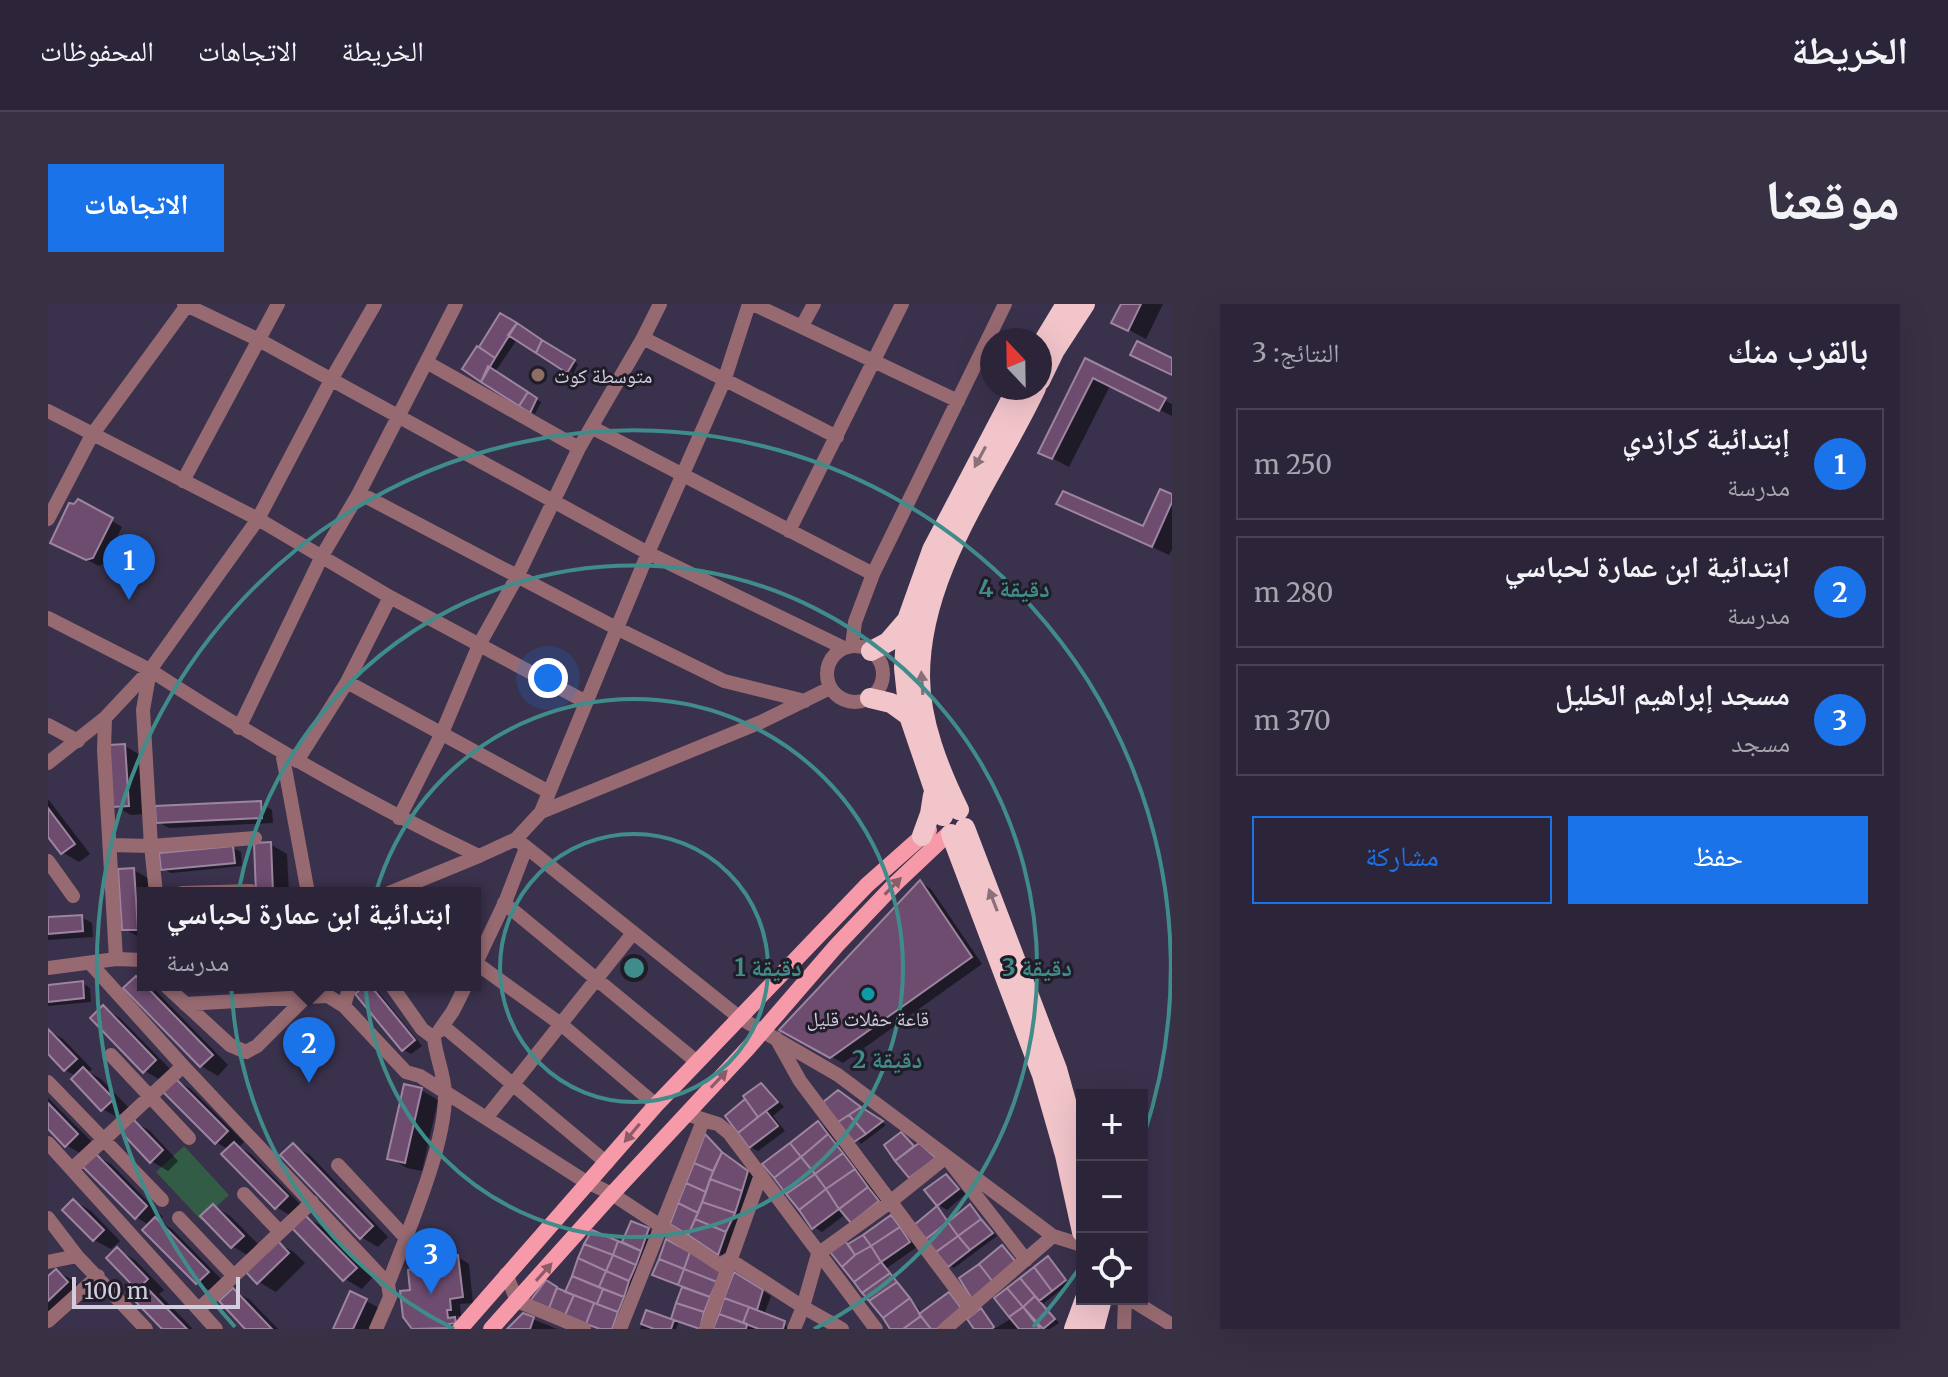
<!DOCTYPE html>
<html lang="ar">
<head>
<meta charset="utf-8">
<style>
  :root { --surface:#2c2539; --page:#383144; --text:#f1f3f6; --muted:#a6a5ae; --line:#484253; --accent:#1a73e8 }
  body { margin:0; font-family:Merriweather,"Noto Naskh Arabic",serif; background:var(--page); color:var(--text); direction:rtl }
  .controls { position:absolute; right:24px; bottom:24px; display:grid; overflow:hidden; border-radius:0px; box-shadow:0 8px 32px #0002 }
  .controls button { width:72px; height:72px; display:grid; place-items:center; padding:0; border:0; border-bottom:2px solid var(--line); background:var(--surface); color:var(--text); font:40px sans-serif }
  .compass { position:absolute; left:932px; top:24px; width:72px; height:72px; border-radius:50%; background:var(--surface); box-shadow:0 8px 32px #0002; rotate:338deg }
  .scale { position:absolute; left:24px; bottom:20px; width:168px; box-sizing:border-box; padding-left:8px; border:4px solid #d3cedf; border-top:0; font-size:22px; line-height:28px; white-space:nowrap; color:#d3cedf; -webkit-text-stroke:6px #201c28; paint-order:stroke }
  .you { position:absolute; left:500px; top:374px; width:28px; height:28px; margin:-20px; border:6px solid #fff; border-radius:50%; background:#1a73e8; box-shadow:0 0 0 12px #1a73e833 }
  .badge { display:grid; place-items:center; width:52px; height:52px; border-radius:50%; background:var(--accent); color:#fff; font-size:26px; font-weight:700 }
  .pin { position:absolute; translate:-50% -66px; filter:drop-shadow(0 2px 4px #0008) }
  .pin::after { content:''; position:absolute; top:42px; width:28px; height:24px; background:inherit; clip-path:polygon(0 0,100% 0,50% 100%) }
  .popup { position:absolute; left:89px; top:583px; width:344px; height:104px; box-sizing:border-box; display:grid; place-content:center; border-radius:0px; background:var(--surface); filter:drop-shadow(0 2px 6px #0005); font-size:26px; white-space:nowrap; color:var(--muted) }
  .popup b { font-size:30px; color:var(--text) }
  .popup::after { content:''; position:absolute; left:50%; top:100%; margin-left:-16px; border:16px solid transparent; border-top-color:var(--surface) }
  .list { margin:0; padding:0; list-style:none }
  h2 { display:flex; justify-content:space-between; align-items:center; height:104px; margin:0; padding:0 32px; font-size:34px }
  h2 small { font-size:26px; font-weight:400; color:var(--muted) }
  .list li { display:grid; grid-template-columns:52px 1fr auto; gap:24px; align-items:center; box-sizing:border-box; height:112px; margin:0 16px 16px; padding:0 16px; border:2px solid var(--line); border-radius:0px }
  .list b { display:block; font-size:30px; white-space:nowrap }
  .list p { margin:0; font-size:26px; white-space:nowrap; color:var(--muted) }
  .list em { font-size:26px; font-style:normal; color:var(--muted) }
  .actions { display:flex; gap:16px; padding:24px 32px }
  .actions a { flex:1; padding:18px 0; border:2px solid var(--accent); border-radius:0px; text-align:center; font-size:28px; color:var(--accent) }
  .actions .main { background:var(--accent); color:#fff }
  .icon { flex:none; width:44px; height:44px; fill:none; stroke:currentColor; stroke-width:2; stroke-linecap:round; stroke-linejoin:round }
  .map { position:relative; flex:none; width:1124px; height:1025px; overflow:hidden; direction:ltr; border-radius:0px }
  header { display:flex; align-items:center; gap:48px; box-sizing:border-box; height:112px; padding:0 40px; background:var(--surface); border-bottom:2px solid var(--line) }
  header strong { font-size:38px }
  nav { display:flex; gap:44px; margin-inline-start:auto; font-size:28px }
  .intro { display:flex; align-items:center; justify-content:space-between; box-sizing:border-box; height:192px; padding:0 48px }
  h1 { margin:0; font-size:56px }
  .button { padding:20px 36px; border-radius:0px; background:var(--accent); color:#fff; font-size:28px; font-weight:700 }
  main { display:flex; gap:48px; padding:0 48px }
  aside { flex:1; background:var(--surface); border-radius:0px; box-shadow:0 8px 32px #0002 }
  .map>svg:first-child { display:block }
</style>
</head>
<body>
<header>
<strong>الخريطة</strong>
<nav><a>الخريطة</a><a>الاتجاهات</a><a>المحفوظات</a></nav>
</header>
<div class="intro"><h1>موقعنا</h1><a class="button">الاتجاهات</a></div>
<main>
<aside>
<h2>بالقرب منك<small>النتائج: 3</small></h2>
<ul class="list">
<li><span class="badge">1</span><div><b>إبتدائية كرازدي</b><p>مدرسة</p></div><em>250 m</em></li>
<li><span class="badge">2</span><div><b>ابتدائية ابن عمارة لحباسي</b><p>مدرسة</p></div><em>280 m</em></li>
<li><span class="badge">3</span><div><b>مسجد إبراهيم الخليل</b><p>مسجد</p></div><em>370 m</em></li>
</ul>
<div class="actions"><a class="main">حفظ</a><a>مشاركة</a></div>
</aside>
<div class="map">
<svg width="1124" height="1025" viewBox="0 0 1124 1025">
  <rect width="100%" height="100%" fill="#3a314c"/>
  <path fill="#335c47" d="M136,842L181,891L153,916L108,868Z"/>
  <path fill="#0007" d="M1075,0H1115L1098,35L1066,18Z
    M453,12L530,60L525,70L470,34L447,68L493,98L487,110L417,64Z
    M1038,57L1124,100V112L1062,82L1021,163L993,148Z
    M1124,193V245L1121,251L1011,200L1096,225Z
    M31,197L74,223L56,260L51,262L16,244L27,202Z
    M77,442L94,452L97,510L83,511L66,501Z
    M0,495L42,550L31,558L14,548L0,529Z
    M213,499L224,506L225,519L121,524L110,518Z
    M222,540L239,550L241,589H210Z
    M185,544L193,548L194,562L123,569L115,565Z
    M86,566L103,576L104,589H95V626L89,623L95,635L76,625Z
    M872,578L883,585L934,660L795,759L735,725Z
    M33,613L44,619L45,633L0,636V615Z
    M88,674L95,681L105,684L180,761L170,772L153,762Z
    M34,679L42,684L43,698L0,702V683Z
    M321,682L329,686L374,742L363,750L356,746Z
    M55,704L72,714L124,767L114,777L97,767Z
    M0,726L15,735L44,765L41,768L53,775L82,805L72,815L55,805L28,772L17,766L0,747Z
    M126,775L143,785L196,838L191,843L203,850L255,903L245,913L228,903L181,846L168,838Z
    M713,781L721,786L736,803L725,812L737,827L710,847L702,843L680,812Z
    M373,786L390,796L374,867L359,864L342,854Z
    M799,793L838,821L813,840L777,799Z
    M0,794L46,840L35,851L18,841L0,823Z
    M84,817L101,826L130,857L120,867L103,857Z
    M770,819L778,824L837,902L798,910L774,928L766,923Z
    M658,833L707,873L678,953L671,949Z
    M245,842L262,851L340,933L330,943L313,933Z
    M46,850L63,860L115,913L110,917L124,925L176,978L166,989L149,979L101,921L88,913Z
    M898,872L918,890L899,906L891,901L879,887Z
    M26,897L43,907L72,937L63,945L46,936Z
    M166,902L182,912L212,942L201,952L184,942Z
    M922,902L949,932L906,964L901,961L889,905L902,919Z
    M255,912L272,921L324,974L314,985L297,975Z
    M843,913L869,943L839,964L875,1010L902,990L910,995L920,1009L901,1025H843L795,936L802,942Z
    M584,919L605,928L573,1025H553L540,1020L549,998H544L537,1018L489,998L498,979L519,990L533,976L526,971L575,940Z
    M229,939L246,948L257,959L228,988L211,978Z
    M70,946L87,956L116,986L111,990L145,1025H117Z
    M410,953L421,960L425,999L412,1000L413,1012H409L410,1017L418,1025H366L357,1012L364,988Z
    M1000,954L1021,979L995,1000L1011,1019L1002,1025H929L933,1007L948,1024L964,1014Z
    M9,967L26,977L36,988L0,1022V975Z
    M687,971L723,992L716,1011L744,1025H667Z
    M680,972L657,1020L631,1017L628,1025H592L599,1009L624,1017L637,982Z
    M185,986L202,996L230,1025H200Z
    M318,997L335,1006L326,1025H287Z
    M475,1011L509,1025H462Z"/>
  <path fill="#6d4c70" stroke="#9d849f" stroke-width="2" d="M1073,0H1093L1080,27L1063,19Z
    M452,9L469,19L447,54L431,43Z
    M469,19L494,36L488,49L460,31Z
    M494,36L527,56L519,69L488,49Z
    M1089,37L1124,54V71L1082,51Z
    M429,42L447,54L433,78L414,65Z
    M1037,54L1118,94L1111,107L1045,74L1004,155L990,149Z
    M440,62L480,88L471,102L433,78Z
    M480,88L489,94L482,109L471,102Z
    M1112,185L1124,190V198L1104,243L1008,200L1015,187L1095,222Z
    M30,195L65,214L45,254L38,256L2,239L21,199L26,200Z
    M77,440L81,502L64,503L61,441Z
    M213,497L214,514L108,519L107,502Z
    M0,504L27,540L13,550L0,533Z
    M223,538L225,589H208L206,539Z
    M185,542L187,559L113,566L111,549Z
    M86,564L90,626H74L70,565Z
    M872,576L924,653L782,754L731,726Z
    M34,611L35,627L0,630V613Z
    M88,672L165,751L152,763L75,684Z
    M35,677L36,694L0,698V681Z
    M318,681H322L367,736L354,747L307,690Z
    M55,701L108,756L95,769L42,714Z
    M0,725L29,755L16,767L0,750Z
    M35,763L66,795L53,807L23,775Z
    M126,773L180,827L167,840L113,786Z
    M713,779L730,798L710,813L695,792Z
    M356,780L374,784L357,859L339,855Z
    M790,786L813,803L790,818L774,799Z
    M697,795L710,813L690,829L677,812Z
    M0,799L30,830L17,843L0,825Z
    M813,803L835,817L818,830L801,811Z
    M718,807L730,822L701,844L690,829Z
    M801,811L818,830L806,838L790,818Z
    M84,814L115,846L102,859L71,826Z
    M770,817L780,830L753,853L742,839Z
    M853,828L866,842L847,857L836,841Z
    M657,830L674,848L665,867L646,859Z
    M780,830L795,849L767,870L753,853Z
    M186,838L240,892L227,905L173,850Z
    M245,839L325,922L312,935L232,851Z
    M742,839L753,853L726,874L714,860Z
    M871,839L888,854L861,874L847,857Z
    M46,848L99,902L87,915L33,861Z
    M674,848L700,867L694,887L662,875Z
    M795,849L807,865L778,885L767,870Z
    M753,853L767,870L738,890L726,874Z
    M646,859L665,867L658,888L638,879Z
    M807,865L820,883L791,905L778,885Z
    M767,870L778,885L751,906L738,890Z
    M898,870L911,885L889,902L876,886Z
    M662,875L694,887L687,909L654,898Z
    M638,879L658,888L650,909L630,899Z
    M820,883L831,897L803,919L791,905Z
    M778,885L791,905L764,925L751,906Z
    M25,895L56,926L45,937L14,906Z
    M654,898L687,909L678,928L647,915Z
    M630,899L650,909L640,931L622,920Z
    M165,900L196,932L183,944L152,912Z
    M922,900L933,915L910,932L900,918Z
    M889,902L900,918L878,935L866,921Z
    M255,909L309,964L295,977L242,922Z
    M843,911L852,923L823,942L815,931Z
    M107,913L161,968L148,980L94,926Z
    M647,915L678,928L670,951L640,931Z
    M933,915L945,929L922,946L910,932Z
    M583,917L601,924L593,947L574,938Z
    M900,918L910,932L888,948L878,935Z
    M852,923L862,938L833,958L823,942Z
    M544,926L570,937L565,951L536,940Z
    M815,931L823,942L807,951L800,940Z
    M910,932L922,946L900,963L888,948Z
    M795,934L807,951L794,963L779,944Z
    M618,935L642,948L636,965L611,955Z
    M229,936L241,949L209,980L197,967Z
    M570,937L593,947L588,961L565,951Z
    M536,940L565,951L558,967L530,954Z
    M954,941L968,958L945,978L931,960Z
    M823,942L833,958L806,978L794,963L807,951Z
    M69,943L100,975L95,980L139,1025H114L82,992L88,985L58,954Z
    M642,948L673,966L669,978L636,965Z
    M410,951L415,993L402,995L403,1006H399L400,1014L407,1013L408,1019L401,1020V1024L364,1025L355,1013L352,987L362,986L360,966L366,965L365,956Z
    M565,951L588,961L581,977L558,967Z
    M1000,952L1018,976L1004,987L986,963Z
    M530,954L558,967L551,983L524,972Z
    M611,955L636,965L630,981L604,971Z
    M833,958L842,969L814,989L806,978Z
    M931,960L945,978L924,995L911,974Z
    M986,963L1004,987L991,997L972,974Z
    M8,965L20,978L0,997V972Z
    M636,965L669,978L662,993L630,981Z
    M558,967L581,977L576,993L551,983Z
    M686,968L715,986L709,1006L676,994Z
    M842,969L849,978L821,997L814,989Z
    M524,972L555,985L549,1000L517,988Z
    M972,974L987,992L975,1003L959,984Z
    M498,976L509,983L501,1004L482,997Z
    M849,978L862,994L835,1014L821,997Z
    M634,983L662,993L656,1008L628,999Z
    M185,984L224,1025H197L171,997Z
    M509,984L526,991L517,1011L501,1004Z
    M959,984L975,1003L961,1013L946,994Z
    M555,985L576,993L570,1008L549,1000Z
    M302,987L319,995L305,1025H285Z
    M901,988L913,1004L889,1025H883L871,1010Z
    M526,991L546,999L538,1020L517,1011Z
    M987,992L1007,1015L995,1025L975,1003Z
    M676,994L701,1003L695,1019L671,1010Z
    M862,994L873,1012L855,1025H842L835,1014Z
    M546,999L570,1008L564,1025H552L538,1020Z
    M628,999L656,1008L652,1025L623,1015Z
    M701,1003L737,1017L735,1025H711L695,1019Z
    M975,1003L992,1025H971L961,1013Z
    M933,1004L946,1023L944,1025H926L919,1015Z
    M598,1006L626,1016L623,1025H606L593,1020Z
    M475,1009L486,1013L482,1025H459Z
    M671,1010L699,1020L698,1025H665Z
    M873,1012L883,1025H855Z"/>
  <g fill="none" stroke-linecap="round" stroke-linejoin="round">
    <path stroke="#976a71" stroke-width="14" d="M136,0L211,36L600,249L796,344
      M705,0L910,97
      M754,22L766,0
      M595,34L789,133
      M380,59L531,144
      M0,107L210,215L342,293L538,398
      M545,124L825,270
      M135,177L230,0
      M311,189L570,325L676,377L757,397
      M0,215L44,131L140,0
      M741,227L854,0
      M0,314L102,366
      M779 370a28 28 0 1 1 56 0a28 28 0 1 1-56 0Z
      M804,342L807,318L825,270L957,0
      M299,378L501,488
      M57,414L56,446L68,655
      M0,421L30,437
      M191,424L274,252L311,189L408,0
      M234,448L260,589
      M249,457L299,378L342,293
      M0,459L57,414L102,366C208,435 317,498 431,552L468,535L493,508L713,418L782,384
      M493,508L600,249L676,77L701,0
      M351,514L394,429L431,341L470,271L531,144L595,34L612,0
      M468,535L692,714L790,771L1005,932L1034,941
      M62,541L103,542L207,534
      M0,557L25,592
      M108,589L103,542L95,406L102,366L210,215L283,76L327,0
      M134,589L203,587
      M341,589L431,552
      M456,599L649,758
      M42,659L135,762L340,980
      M428,659L514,721L608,801
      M427,661L458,596L478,544
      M0,664L68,655L95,656
      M117,681L182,741L198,748L209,742L258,693L280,692L296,702L358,768L372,772L535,876L564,890L672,961L681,955L755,1003L794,1025
      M137,700L258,693
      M296,702L302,681
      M395,722L559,859
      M391,727L405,707L418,681
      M728,734L752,777L923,1005
      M63,751L141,834
      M0,778L114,896
      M439,813L585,629
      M670,820L681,829L828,1025
      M0,839L168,1025
      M290,861L357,933
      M24,865L135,762
      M196,890L232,928
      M0,914L29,952L98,1025
      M131,914L186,972
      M0,958L29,952
      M458,970L469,997L536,1025
      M1082,995L1124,1021
      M151,1005L264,898
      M0,1017L50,972
      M328,1025L342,993L340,980C359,929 398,842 397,789C396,770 388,753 386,734L374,725L343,681
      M572,1025L655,817L670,820L638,810
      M658,1025L712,873
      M746,1025L755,1003L770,950L842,898L898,853L978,956
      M897,1025L1005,932
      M1076,1025L1077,995"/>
    <path stroke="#f69aaa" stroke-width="16" d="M412,1025L608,801L819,581L881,526
      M443,1025L564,890L700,744L789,641L848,579L901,529"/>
    <path stroke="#f2c5cb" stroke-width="20" d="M992,43L1018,0
      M992,77L1007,46L1037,0
      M823,347L840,338L859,316
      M822,394L843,399L861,412
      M911,506C891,465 872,418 872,372C872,267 945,175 988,84
      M895,512L861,412L856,364L859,316L884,246L969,84
      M917,524L1009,765L1034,855
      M903,530L994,771L1017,851L1034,928
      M874,532L882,510L885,491
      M1026,1025L1037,995
      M1046,1025L1054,995"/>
  </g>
  <defs><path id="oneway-solid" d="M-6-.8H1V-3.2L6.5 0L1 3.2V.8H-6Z" transform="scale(2)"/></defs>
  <g fill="#89707a">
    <use href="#oneway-solid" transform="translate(932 153) rotate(118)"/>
    <use href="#oneway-solid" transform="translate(874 379) rotate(-94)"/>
    <use href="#oneway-solid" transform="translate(945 596) rotate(-111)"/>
  </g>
  <g fill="#8b5b69">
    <use href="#oneway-solid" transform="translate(845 582) rotate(-46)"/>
    <use href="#oneway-solid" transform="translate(671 775) rotate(-47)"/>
    <use href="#oneway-solid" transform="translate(584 829) rotate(130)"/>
    <use href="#oneway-solid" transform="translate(496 968) rotate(-48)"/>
  </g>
  <g fill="none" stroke="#408c8a" stroke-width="4">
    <circle cx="586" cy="664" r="134"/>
    <circle cx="586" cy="664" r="269"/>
    <path d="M406 1025A403 403 0 1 1 766 1025"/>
    <path d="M1034 960A537 537 0 0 1 985 1023M187 1023A537 537 0 1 1 1095 834"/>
  </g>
  <circle fill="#8d6e63" stroke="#201c28" stroke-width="3" cx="490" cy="71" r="8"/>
  <circle fill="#0f9aa8" stroke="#201c28" stroke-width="3" cx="820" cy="690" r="8"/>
  <g text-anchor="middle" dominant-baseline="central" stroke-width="6" stroke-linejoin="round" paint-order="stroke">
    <g font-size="20" fill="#d3cedf" stroke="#201c28" text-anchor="start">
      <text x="506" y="71">متوسطة كوت</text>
      <text x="820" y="714" text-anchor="middle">قاعة حفلات قليل</text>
    </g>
  </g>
  <circle cx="586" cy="664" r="12" fill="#408c8a" stroke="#201c28" stroke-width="4"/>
  <g font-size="24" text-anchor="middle" font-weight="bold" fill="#408c8a" stroke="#201c28" stroke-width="6" stroke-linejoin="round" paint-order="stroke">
    <text x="966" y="293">4 دقيقة</text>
    <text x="720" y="672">1 دقيقة</text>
    <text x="989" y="672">3 دقيقة</text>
    <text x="839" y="764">2 دقيقة</text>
  </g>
</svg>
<div class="controls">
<button>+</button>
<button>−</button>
<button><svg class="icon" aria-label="locate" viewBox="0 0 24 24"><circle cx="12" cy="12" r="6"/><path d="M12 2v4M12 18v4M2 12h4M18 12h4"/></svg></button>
</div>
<svg class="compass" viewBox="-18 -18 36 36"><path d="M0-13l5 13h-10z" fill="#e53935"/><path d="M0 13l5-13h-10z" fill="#a6a5ae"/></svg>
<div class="scale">100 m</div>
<div class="you"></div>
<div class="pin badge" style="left:81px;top:296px">1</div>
<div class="pin badge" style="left:261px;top:779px">2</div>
<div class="popup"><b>ابتدائية ابن عمارة لحباسي</b>مدرسة</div>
<div class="pin badge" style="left:383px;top:990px">3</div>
</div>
</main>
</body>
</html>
